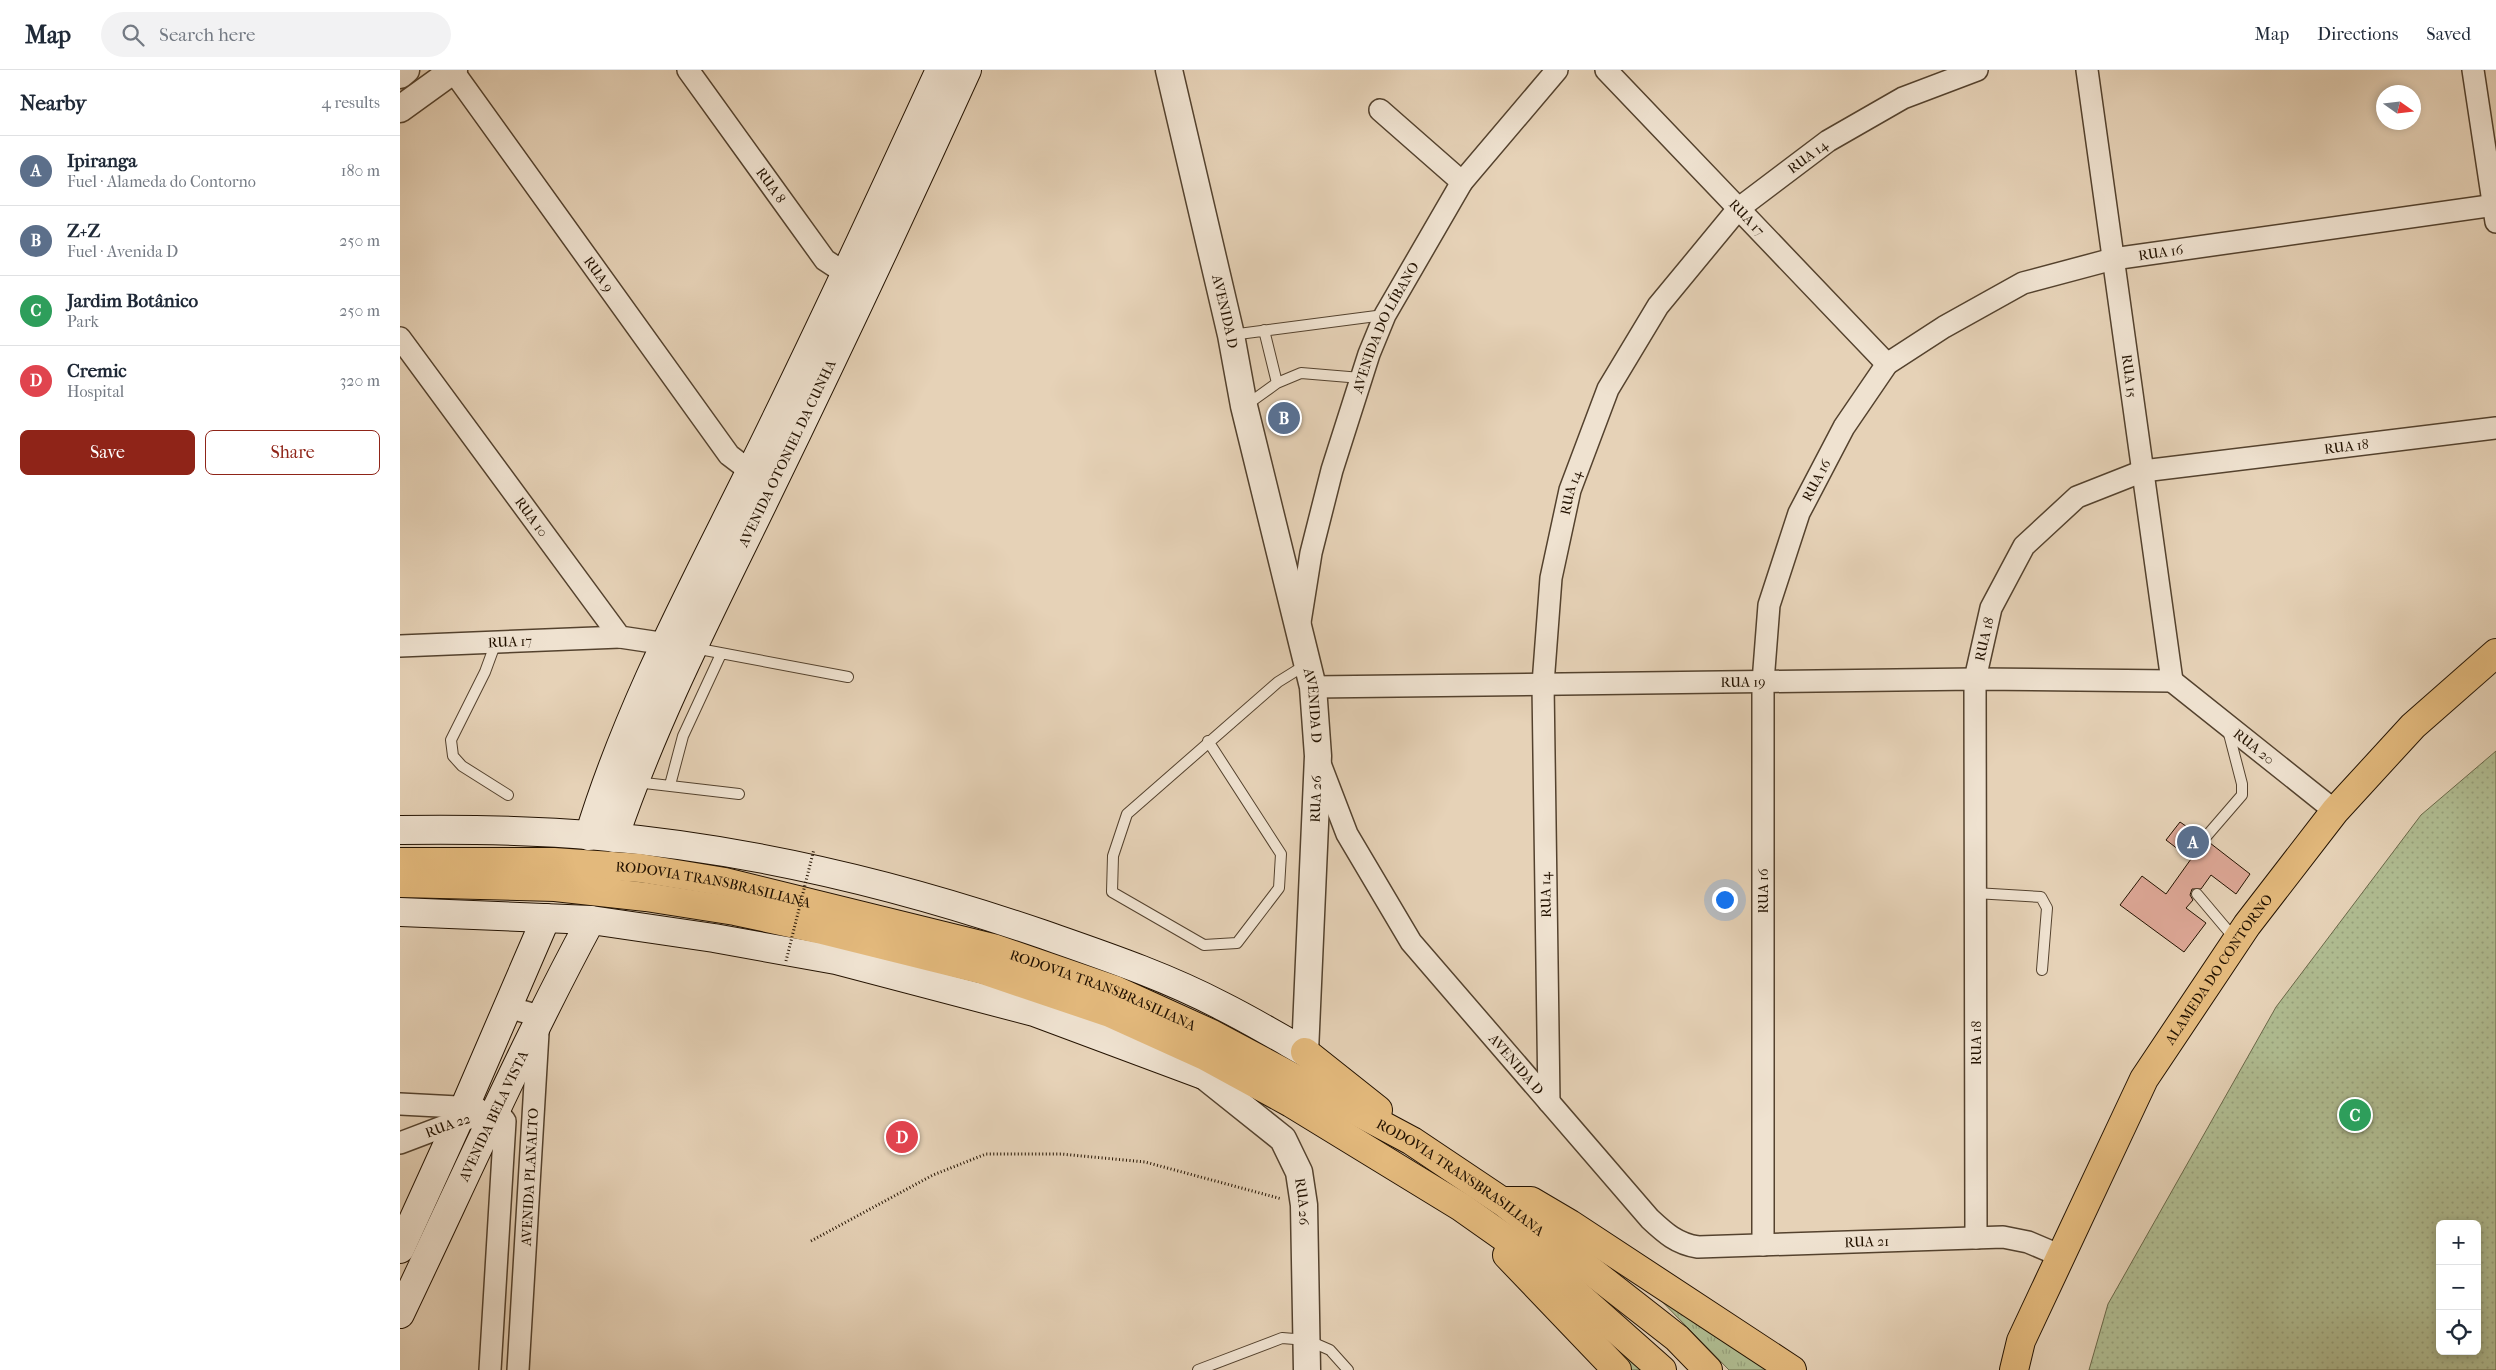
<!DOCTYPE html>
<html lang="en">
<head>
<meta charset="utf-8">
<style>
  :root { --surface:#fff; --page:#f2f2f3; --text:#1f2937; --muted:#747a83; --line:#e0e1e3; --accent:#8f2418 }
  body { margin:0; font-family:"IM FELL French Canon",serif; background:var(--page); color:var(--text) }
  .controls { position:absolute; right:15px; bottom:15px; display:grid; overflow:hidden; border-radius:8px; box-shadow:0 2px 8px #0003 }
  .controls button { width:45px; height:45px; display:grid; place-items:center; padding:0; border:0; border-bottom:1px solid var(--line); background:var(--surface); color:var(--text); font:25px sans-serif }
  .compass { position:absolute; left:1976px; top:15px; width:45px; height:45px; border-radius:50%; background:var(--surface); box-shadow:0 2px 8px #0003; rotate:104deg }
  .you { position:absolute; left:1324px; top:829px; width:18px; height:18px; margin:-12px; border:4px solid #fff; border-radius:50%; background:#1a73e8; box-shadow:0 0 0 8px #1a73e833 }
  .badge { display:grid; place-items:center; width:32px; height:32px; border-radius:50%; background:var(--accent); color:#fff; font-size:16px; font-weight:700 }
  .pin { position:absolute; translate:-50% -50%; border:2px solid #fff; box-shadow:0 1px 5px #0006 }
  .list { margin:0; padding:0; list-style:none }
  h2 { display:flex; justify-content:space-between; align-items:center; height:65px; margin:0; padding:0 20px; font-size:21px }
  h2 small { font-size:16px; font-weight:400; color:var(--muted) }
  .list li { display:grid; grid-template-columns:32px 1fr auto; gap:15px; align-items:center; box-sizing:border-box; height:70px; padding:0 20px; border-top:1px solid var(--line) }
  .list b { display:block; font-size:19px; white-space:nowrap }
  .list p { margin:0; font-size:16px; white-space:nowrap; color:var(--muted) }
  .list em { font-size:16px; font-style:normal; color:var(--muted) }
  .actions { display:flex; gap:10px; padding:15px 20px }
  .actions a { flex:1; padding:11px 0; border:1px solid var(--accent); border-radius:8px; text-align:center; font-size:18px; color:var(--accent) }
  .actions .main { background:var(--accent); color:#fff }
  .icon { flex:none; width:28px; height:28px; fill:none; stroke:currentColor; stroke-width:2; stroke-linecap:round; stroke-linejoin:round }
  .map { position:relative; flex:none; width:2096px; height:1300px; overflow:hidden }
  header { display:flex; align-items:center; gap:30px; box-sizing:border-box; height:70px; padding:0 25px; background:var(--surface); border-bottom:1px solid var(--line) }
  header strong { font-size:24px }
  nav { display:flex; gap:28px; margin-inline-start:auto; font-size:18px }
  .search { width:350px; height:45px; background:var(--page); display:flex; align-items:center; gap:12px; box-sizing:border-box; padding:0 18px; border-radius:28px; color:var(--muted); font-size:19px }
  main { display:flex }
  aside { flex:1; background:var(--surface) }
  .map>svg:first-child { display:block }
</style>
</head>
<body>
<header>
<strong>Map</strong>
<div class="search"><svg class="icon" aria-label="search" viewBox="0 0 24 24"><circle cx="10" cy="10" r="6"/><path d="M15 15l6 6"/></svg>Search here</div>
<nav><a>Map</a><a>Directions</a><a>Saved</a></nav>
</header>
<main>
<aside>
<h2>Nearby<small>4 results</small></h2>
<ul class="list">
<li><span class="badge" style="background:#5c6f8a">A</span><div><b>Ipiranga</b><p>Fuel · Alameda do Contorno</p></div><em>180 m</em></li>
<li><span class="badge" style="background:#5c6f8a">B</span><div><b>Z+Z</b><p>Fuel · Avenida D</p></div><em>250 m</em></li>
<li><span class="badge" style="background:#2e9e5b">C</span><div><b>Jardim Botânico</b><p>Park</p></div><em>250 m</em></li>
<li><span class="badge" style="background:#e0444e">D</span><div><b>Cremic</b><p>Hospital</p></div><em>320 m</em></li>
</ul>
<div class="actions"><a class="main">Save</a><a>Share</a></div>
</aside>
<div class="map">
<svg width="2096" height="1300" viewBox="0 0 2096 1300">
  <defs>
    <pattern id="grass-tufts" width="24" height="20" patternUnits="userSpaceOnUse" patternTransform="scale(1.25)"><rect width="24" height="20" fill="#b0bd92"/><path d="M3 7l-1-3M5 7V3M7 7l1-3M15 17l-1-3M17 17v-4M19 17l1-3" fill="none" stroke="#97a17c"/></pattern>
    <pattern id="park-dots" width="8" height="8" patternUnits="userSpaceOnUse" patternTransform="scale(1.25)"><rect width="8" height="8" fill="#b0bd92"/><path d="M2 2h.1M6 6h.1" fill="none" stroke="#97a17c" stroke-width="1.8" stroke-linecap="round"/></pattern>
  </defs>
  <rect width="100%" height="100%" fill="#e6d2b7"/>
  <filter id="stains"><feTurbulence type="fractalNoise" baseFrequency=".004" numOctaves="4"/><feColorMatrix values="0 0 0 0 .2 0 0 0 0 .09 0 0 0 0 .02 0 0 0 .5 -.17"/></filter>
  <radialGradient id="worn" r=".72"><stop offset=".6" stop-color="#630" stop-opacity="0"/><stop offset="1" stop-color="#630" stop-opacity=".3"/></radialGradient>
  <path fill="url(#grass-tufts)" stroke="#6a6849" d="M1245,1214L1380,1300H1329Z
    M1207,1264L1242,1300H1227L1203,1273Z"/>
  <path fill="url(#park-dots)" stroke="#6a6849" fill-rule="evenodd" d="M2096,681V1300H1689L1708,1234L1876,937L2021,745ZM2040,1154H2077V1281H2040Z"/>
  <path fill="#dda796" stroke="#231200" d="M1780,752L1799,765L1797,771L1800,774L1806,776L1810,773L1850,804L1836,824L1811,805L1801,819H1792L1790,825L1793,830L1786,838L1806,853L1784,882L1720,835L1742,806L1766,824L1791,789L1766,770Z"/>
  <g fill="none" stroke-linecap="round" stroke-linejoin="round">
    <g stroke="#54422e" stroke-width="12">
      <path id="service" d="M864,260L877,313
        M831,265L984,245
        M845,336L877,313L901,303L961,308
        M96,572L85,602L51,670L53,686L62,696L108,725
        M294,578L448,607
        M808,671L881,784L879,818L837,873L804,875L712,822L713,786L727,744L878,612L907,594
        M236,712L339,724
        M270,715L283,666L321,584
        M1804,769L1842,725V714L1828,660
        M1575,823L1641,827L1647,838L1642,900
        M1797,824L1835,869
        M798,1300L882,1268L907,1270L930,1280L948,1300"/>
    </g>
    <g stroke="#54422e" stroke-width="24">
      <g id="minor">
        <path id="s1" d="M288,0L425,190L457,211"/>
        <path id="s2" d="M1206,0L1487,294"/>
        <path id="s3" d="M1687,0L1772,611"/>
        <path d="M2073,0L2096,152"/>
        <path id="s4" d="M53,1L329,385L350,401"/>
        <path d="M980,40L1062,112"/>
        <path id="s5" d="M0,268L220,567L280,576"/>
        <path id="s6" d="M900,552L911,483L932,400L969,284L985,245L1062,112L1157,0"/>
        <path id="s7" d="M0,576L220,567"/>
        <path id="s8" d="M1772,611L1935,741"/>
        <path id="s9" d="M913,617L1575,609L1772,611"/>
        <path id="s10" d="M919,691L947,764L1011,872L1250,1149C1265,1163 1277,1174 1298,1177L1603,1167L1628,1172L1661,1186"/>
        <path d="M108,937L139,946L118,1300"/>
        <path id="s11" d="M1149,1032L1143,614L1151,508L1170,420L1208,319L1258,236L1338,139L1428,71L1503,28L1577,0"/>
        <path d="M0,1034L77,1038"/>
        <path id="s12" d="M0,1073L58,1051L97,1041"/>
        <path id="s13" d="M1576,1168L1575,609L1591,538L1624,476L1677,427L1743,401L2096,358"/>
        <path id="s14" d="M1363,1175V612L1369,535L1399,443L1444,357L1487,294L1544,257L1623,213L1713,189L2096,135"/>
        <path d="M90,1300L105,1051L97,1041"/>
      </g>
    </g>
    <g stroke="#54422e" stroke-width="29">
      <g id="tertiary">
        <path id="s15" d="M769,0L831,265L844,336L913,617L918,686L905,982"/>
        <path d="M0,5L6,0"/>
        <path d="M0,39L54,0"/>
        <path id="s16" d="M803,1005L883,1069L899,1102L904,1135L907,1300"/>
      </g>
    </g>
    <g stroke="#231200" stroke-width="30">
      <g id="secondary">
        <path d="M0,760C66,759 133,760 199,766C350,779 499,815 642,864C702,885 765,906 822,936C850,950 877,966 905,982"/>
        <path d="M189,766C228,638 291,521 350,402C416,269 478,135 540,0"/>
        <path id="s17" d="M214,768C254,650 312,538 366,427C435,285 502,143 567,0"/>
        <path d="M0,842L191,850L314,868L436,890L634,942L803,1005"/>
        <path d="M0,1179L65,1036L146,848"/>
        <path id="s18" d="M0,1244C63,1112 122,978 191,850"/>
      </g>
    </g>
    <g stroke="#231200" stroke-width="30">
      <g id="primary">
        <path id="s19" d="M1614,1300L1621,1271L1744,1009L1847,855L1935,741L2013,656L2096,583"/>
      </g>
    </g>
    <g stroke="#231200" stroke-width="30">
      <g id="motorway">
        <path id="s20" d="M0,792H154L240,798L325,812L593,878L715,920L812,964L1012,1071L1103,1132L1277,1268L1308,1300"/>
        <path d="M0,813L155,817L246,827L335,841L418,859L583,900L710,943L805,986L891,1033L1061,1137L1146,1197L1262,1300"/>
        <path d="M905,982L978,1040"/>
        <path d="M1106,1131H1131L1170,1154L1392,1300"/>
        <path d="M1107,1185L1217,1300"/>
      </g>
    </g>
    <path stroke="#231200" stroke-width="3" stroke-dasharray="1 2.5" stroke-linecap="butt" d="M411,1171L533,1105L586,1084H661L745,1092L882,1129"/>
    <use href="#service" stroke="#efe2d0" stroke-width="10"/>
    <use href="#minor" stroke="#efe2d0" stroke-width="21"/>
    <use href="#tertiary" stroke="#efe2d0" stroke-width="26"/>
    <use href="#secondary" stroke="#efe2d0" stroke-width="28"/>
    <use href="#primary" stroke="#e3b97c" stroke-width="28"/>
    <use href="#motorway" stroke="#e3b97c" stroke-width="28"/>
    <path stroke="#231200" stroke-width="3" stroke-dasharray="1 2.5" stroke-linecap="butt" d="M386,891L414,779"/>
  </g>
  <g text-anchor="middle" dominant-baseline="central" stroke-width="4" stroke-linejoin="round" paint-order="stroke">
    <g font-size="14" fill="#231200" stroke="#efe2d0">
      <text stroke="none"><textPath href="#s11" startOffset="1032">RUA 14</textPath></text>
      <text stroke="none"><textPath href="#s1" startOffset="142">RUA 8</textPath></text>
      <text stroke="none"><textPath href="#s2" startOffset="204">RUA 17</textPath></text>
      <text stroke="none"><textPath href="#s14" startOffset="1210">RUA 16</textPath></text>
      <text stroke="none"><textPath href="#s4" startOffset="250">RUA 9</textPath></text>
      <text stroke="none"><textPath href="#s15" startOffset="248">AVENIDA D</textPath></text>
      <text stroke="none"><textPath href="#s6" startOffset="308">AVENIDA DO LÍBANO</textPath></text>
      <text stroke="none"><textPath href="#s3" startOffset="309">RUA 15</textPath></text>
      <text stroke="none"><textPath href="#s13" startOffset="1050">RUA 18</textPath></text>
      <text stroke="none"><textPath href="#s17" startOffset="422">AVENIDA OTONIEL DA CUNHA</textPath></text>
      <text stroke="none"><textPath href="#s14" startOffset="774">RUA 16</textPath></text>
      <text stroke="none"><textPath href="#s11" startOffset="612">RUA 14</textPath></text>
      <text stroke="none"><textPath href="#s5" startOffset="222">RUA 10</textPath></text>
      <text stroke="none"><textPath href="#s13" startOffset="600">RUA 18</textPath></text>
      <text stroke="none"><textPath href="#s7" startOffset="110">RUA 17</textPath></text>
      <text stroke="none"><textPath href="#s9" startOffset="430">RUA 19</textPath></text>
      <text stroke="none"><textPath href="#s15" startOffset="652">AVENIDA D</textPath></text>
      <text stroke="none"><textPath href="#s8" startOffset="105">RUA 20</textPath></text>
      <text transform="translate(916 729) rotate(-88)">RUA 26</text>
      <text stroke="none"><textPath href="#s20" startOffset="315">RODOVIA TRANSBRASILIANA</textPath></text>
      <text transform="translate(1363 821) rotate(-90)">RUA 16</text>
      <text transform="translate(1146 825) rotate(-91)">RUA 14</text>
      <text stroke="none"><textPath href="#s19" startOffset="452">ALAMEDA DO CONTORNO</textPath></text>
      <text stroke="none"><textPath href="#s20" startOffset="720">RODOVIA TRANSBRASILIANA</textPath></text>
      <text transform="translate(1576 973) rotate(-90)">RUA 18</text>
      <text stroke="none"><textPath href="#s10" startOffset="365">AVENIDA D</textPath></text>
      <text stroke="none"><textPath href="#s18" startOffset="219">AVENIDA BELA VISTA</textPath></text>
      <text stroke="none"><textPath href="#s12" startOffset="51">RUA 22</textPath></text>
      <text transform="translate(130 1107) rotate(-87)">AVENIDA PLANALTO</text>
      <text stroke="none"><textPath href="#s20" startOffset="1125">RODOVIA TRANSBRASILIANA</textPath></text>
      <text stroke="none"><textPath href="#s16" startOffset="169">RUA 26</textPath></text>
      <text stroke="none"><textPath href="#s10" startOffset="795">RUA 21</textPath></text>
    </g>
  </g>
  <rect width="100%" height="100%" filter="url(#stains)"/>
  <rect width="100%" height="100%" fill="url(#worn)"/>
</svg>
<div class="controls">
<button>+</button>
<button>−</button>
<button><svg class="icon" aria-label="locate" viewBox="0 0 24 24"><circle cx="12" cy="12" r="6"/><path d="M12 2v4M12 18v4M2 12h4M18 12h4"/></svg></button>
</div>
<svg class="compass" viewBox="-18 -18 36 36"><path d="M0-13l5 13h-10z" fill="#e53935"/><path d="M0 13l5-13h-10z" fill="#747a83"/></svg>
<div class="you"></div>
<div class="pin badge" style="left:1793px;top:772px;background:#5c6f8a">A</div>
<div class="pin badge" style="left:884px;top:348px;background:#5c6f8a">B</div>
<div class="pin badge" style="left:1955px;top:1045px;background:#2e9e5b">C</div>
<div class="pin badge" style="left:502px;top:1067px;background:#e0444e">D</div>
</div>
</main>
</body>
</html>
